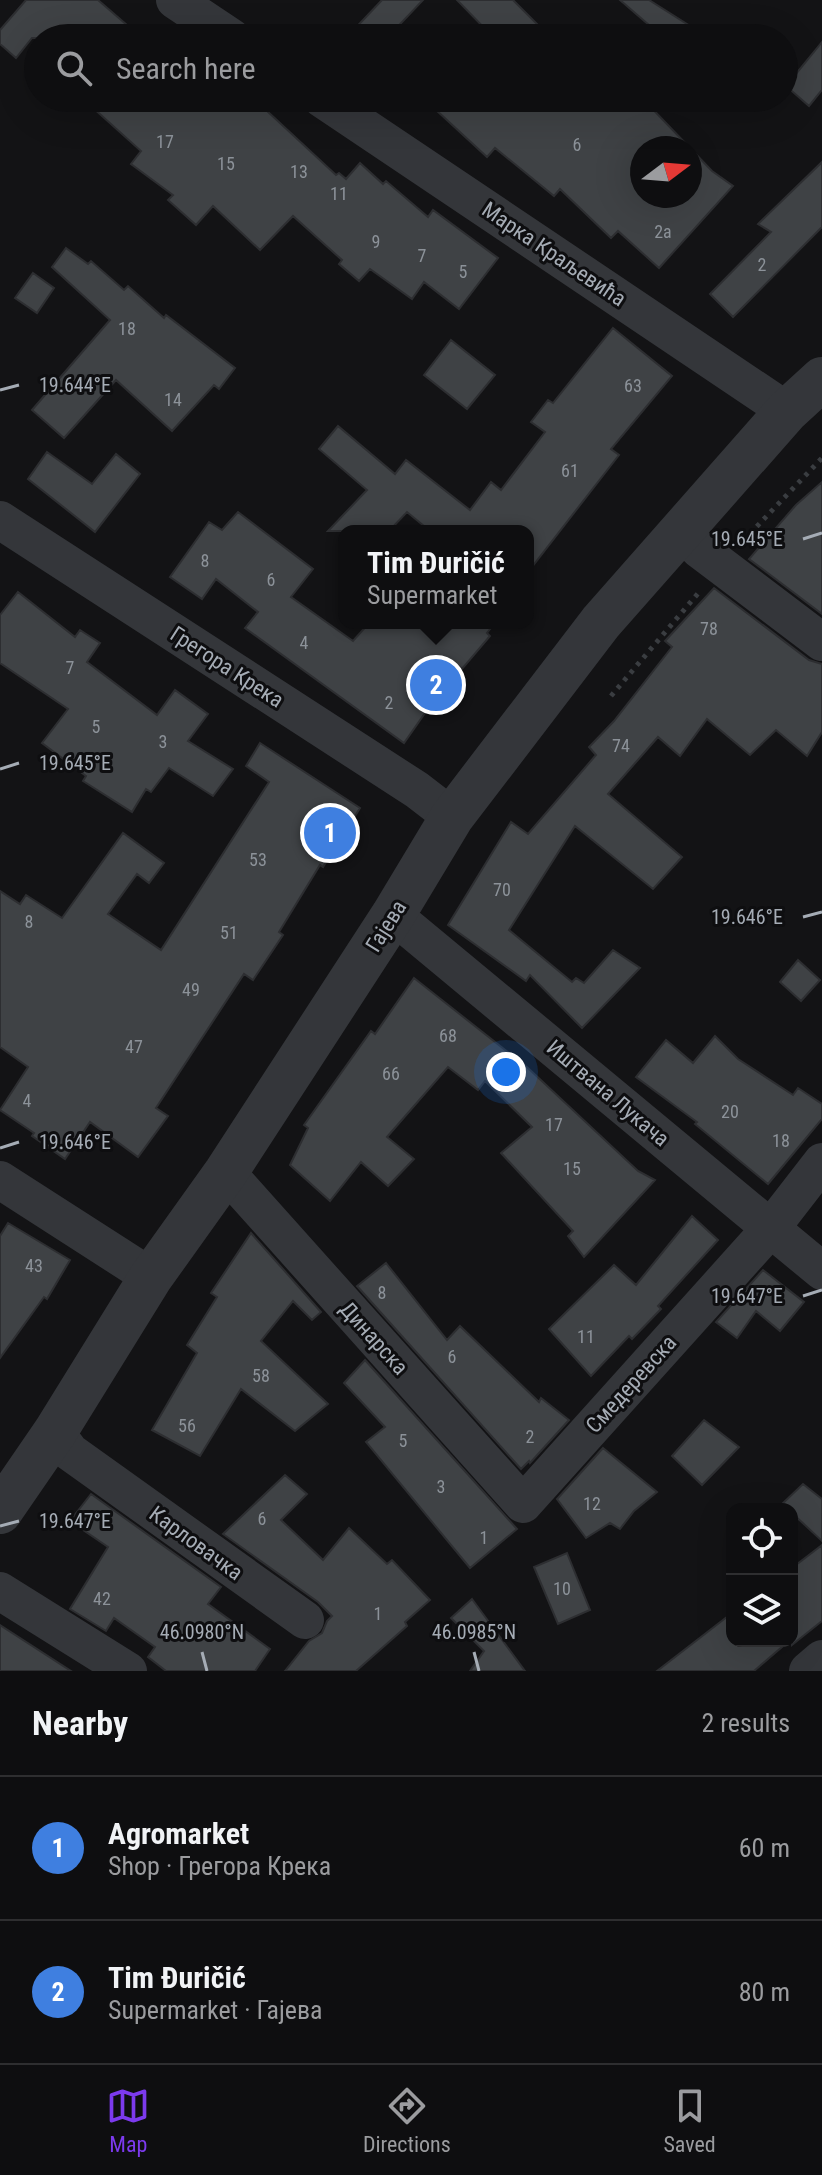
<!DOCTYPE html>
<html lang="en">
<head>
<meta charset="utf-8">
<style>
  :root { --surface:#0e0e10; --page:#1c1c1e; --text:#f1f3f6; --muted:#9b9c9f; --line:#2e2e30; --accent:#7c3aed }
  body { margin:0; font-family:"Roboto Condensed",sans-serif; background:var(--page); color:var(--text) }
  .controls { position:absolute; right:24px; bottom:24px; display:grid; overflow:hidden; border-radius:16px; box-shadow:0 8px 32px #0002 }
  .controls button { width:72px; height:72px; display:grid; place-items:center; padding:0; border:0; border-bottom:2px solid var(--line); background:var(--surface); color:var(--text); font:40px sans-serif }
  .compass { position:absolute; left:630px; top:136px; width:72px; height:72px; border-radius:50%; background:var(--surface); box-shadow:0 8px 32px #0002; rotate:74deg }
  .you { position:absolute; left:506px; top:1072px; width:28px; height:28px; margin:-20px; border:6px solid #fff; border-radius:50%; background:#1a73e8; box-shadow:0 0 0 12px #1a73e833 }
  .badge { display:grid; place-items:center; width:52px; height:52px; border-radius:50%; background:var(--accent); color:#fff; font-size:26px; font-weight:700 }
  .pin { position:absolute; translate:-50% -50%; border:4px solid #fff; box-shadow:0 2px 8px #0006 }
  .popup { position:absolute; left:338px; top:525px; width:196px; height:104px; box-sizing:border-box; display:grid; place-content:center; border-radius:16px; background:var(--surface); filter:drop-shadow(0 2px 6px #0005); font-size:26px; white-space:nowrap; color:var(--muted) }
  .popup b { font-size:30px; color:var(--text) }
  .popup::after { content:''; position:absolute; left:50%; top:100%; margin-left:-16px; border:16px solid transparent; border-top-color:var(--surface) }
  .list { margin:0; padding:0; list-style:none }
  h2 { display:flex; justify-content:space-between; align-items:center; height:104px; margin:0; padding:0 32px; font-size:34px }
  h2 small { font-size:26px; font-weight:400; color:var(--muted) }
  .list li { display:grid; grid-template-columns:52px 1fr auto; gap:24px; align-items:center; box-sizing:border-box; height:144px; padding:0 32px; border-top:2px solid var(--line) }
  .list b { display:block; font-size:30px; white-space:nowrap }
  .list p { margin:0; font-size:26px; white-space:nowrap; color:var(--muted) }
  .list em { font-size:26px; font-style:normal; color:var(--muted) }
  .icon { flex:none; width:44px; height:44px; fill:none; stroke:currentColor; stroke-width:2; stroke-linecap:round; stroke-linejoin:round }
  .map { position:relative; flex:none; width:822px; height:1671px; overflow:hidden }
  .search { position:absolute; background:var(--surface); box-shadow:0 8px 32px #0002; left:24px; right:24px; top:24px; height:88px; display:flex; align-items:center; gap:20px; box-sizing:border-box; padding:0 28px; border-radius:44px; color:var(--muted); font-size:30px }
  .sheet { height:392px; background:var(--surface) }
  nav { display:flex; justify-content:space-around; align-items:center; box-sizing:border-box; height:112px; border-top:2px solid var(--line); background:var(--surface); font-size:22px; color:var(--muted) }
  nav a { display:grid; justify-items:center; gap:4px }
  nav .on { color:var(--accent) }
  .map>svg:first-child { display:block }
</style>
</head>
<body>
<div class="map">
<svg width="822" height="1671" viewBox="0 0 822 1671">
  <rect width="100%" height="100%" fill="#131315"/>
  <path fill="#3f4245" stroke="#2d2e31" stroke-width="2" d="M26,0H98L142,38H32L16,58L0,44V30Z
    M382,0H423L387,38H346Z
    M457,0H513L551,38H494Z
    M620,0H649L709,38H664Z
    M822,42V90L809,106L786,86Z
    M82,98H253L336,175L339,173L346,179L360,163L383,184L386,181L428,217L433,210L498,258L459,309L424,282L412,299L370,269L359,281L339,264L342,260L293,216L260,250L213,206L196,225L168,200L173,195L131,164L141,151Z
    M423,98H642L690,148H642V196H690V148L712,171L733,186L659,268L618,231L611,238L560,189L554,196L495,148L487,157Z
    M822,162V227L733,317L710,294L771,232L758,224Z
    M66,248L88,264L91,261L124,290L128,286L164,318L166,315L235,368L219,389L214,385L172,431L116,380L64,438L32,410L110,320L52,267Z
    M33,273L54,288L37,313L15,298Z
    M613,328L672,376L611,449L619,455L528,572V531H430L407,512L389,531H328L367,490L319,449L338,426L395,474L406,460L470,510L491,482L501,490L545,432L531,422L548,400L553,403Z
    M451,340L495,375L467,409L424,375Z
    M47,452L92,484L116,454L140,474L95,532L28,479Z
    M822,482V614L749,559L796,505Z
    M238,512L313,569L291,597L353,641L369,623H495L487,633L490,636L462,669L458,666L404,743L245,628L258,612L216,579L202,599L170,577L209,522L222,530Z
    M714,588L809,660L822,664V732L807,756L776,730L750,755L707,719L680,756L658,737L608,794L682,857L653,889L575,826L509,930L572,982L576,978L584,983L613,950L640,968L582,1028L530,975L526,981L448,925L511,822L528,834L596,755L589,747L614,721L672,647L665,641Z
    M18,592L75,637L80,630L100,643L87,662L157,715L175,690L208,714L188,741L233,769L213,796L169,768L151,792L146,789L132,812L83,781L86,776L42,743L68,709L0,663V615Z
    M260,743L360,808L323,867L320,865L279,932L283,935L253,980L244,974L156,1108L168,1116L138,1157L90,1122L65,1159L32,1136L34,1133L0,1110L28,1067L0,1047V891L20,904L26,895L62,918L123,833L164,863L149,883L137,874L108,914L161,950L269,782L246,766Z
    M798,960L820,980L801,1001L780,982Z
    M414,978L528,1068L638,1171L655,1180L584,1257L568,1236L573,1231L501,1153L532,1127L485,1081L478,1090L448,1067L387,1137L414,1159L388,1186L361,1162L330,1201L290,1165L308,1128L304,1125L371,1031L375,1034Z
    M715,1036L738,1059L793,1095L798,1088L822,1104V1119L768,1184L695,1124L697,1122L636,1077L666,1040L693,1063Z
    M692,1216L718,1240L658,1306L661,1309L632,1339L629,1336L591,1376L549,1329L614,1265L636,1285Z
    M8,1223L70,1260L47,1299L44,1297L0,1358V1236Z
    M251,1233L321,1312L312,1320L293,1301L261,1341L328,1404L295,1431L241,1389L200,1456L152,1430L197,1353L187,1345L217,1297L211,1293Z
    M386,1263L447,1340L460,1326L539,1402L541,1398L569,1420L530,1463L529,1461L521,1469L357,1286Z
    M763,1270L804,1302L780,1331L756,1311L737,1338L716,1322Z
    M365,1360L517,1529L470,1568L366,1442L385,1427L344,1383Z
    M704,1420L739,1447L702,1485L672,1456Z
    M603,1448L657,1492L634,1511L620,1529L610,1523L586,1538L557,1499Z
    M285,1475L307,1494L281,1520L323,1560L349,1528L387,1564L392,1560L430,1600L405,1622L407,1626L356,1671H285L309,1641L322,1633L327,1621L332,1616L318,1602L223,1534Z
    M803,1484L822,1499V1541L792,1513V1509H787L782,1504Z
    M91,1494L221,1587L208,1604L270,1649L255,1671H166L148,1657L155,1647L114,1618L106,1631L70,1609L108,1547L70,1521Z
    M822,1545V1621L792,1645V1568Z
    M567,1553L590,1610L558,1624L534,1567Z
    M472,1599L497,1633L525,1671H470L484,1651L451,1618Z
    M732,1613V1641H789L754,1671H657Z
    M0,1625L71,1671H0Z"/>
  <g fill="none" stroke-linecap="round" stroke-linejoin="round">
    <path stroke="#3a3d41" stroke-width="5" stroke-dasharray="4 6" stroke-linecap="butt" d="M743,541L822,458
      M611,696L700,591"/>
    <path stroke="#34363a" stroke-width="38" d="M175,0L232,38
      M321,98L787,411
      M0,520L417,790L452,817
      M680,531L699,549L822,642
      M393,915L822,1271
      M226,1172L523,1504L771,1228L822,1162
      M0,1180L151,1277
      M55,1432L70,1452L305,1620
      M0,1591L128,1671
      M808,1671L822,1659"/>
    <path stroke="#34363a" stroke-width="44" d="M0,1512L55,1432L151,1277L226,1172L393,915L452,817L601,622L787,411L822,379"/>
  </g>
  <path fill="none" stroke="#a5acb5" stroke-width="3" d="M0,390L19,385M803,539L822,533M0,769L19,763M803,917L822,912M0,1148L19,1142M803,1296L822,1290M0,1526L19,1521M202,1652L207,1671M474,1652L479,1671"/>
  <g text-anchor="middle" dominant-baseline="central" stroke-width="6" stroke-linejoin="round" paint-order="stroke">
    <g font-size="18" fill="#8c9299">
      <text x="165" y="141">17</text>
      <text x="577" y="144">6</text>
      <text x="226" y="163">15</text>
      <text x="299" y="171">13</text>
      <text x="339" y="193">11</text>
      <text x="663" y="231">2a</text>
      <text x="376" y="241">9</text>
      <text x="422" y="255">7</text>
      <text x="762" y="264">2</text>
      <text x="463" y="271">5</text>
      <text x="127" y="328">18</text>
      <text x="633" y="385">63</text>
      <text x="173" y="399">14</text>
      <text x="570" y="470">61</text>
      <text x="205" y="560">8</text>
      <text x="271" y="579">6</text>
      <text x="709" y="628">78</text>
      <text x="304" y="642">4</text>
      <text x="70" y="667">7</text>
      <text x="389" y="702">2</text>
      <text x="96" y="726">5</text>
      <text x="163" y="741">3</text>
      <text x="621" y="745">74</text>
      <text x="258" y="859">53</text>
      <text x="502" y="889">70</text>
      <text x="29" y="921">8</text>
      <text x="229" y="932">51</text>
      <text x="191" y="989">49</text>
      <text x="448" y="1035">68</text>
      <text x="134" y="1046">47</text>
      <text x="391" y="1073">66</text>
      <text x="27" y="1100">4</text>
      <text x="730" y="1111">20</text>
      <text x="554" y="1124">17</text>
      <text x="781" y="1140">18</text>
      <text x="572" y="1168">15</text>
      <text x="34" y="1265">43</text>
      <text x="382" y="1292">8</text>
      <text x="586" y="1336">11</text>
      <text x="452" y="1356">6</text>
      <text x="261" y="1375">58</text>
      <text x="187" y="1425">56</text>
      <text x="530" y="1436">2</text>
      <text x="403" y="1440">5</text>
      <text x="441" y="1486">3</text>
      <text x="592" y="1503">12</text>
      <text x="262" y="1518">6</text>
      <text x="484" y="1537">1</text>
      <text x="562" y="1588">10</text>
      <text x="102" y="1598">42</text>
      <text x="378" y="1613">1</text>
    </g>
    <g font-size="22" fill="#a5acb5" stroke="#0e0e10">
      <text transform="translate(554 254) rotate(34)">Марка Краљевића</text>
      <text transform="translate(227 667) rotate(33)">Грегора Крека</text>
      <text transform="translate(386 926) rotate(-58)">Гајева</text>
      <text transform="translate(608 1093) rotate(40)">Иштвана Лукача</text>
      <text transform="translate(374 1338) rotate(48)">Динарска</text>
      <text transform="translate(631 1384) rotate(-48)">Смедеревска</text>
      <text transform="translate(196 1543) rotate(36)">Карловачка</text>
    </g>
  </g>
  <g font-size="20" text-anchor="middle" fill="#a5acb5" stroke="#0e0e10" stroke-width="6" stroke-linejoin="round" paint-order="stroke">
    <text x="75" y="392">19.644°E</text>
    <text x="747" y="546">19.645°E</text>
    <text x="75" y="770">19.645°E</text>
    <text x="747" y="924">19.646°E</text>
    <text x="75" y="1149">19.646°E</text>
    <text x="747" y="1303">19.647°E</text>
    <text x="75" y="1528">19.647°E</text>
    <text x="202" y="1639">46.0980°N</text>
    <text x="474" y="1639">46.0985°N</text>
  </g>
</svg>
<div class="controls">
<button><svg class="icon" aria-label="locate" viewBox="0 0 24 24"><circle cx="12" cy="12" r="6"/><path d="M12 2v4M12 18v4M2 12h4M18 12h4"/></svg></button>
<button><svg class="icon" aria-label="layers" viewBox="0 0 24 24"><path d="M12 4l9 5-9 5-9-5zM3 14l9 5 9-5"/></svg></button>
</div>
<svg class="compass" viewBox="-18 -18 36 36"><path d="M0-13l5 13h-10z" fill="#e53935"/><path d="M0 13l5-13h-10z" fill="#9b9c9f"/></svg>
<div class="you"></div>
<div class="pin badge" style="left:330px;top:833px;background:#3f7fe0">1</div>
<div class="pin badge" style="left:436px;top:685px;background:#3f7fe0">2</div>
<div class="popup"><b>Tim Đuričić</b>Supermarket</div>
<div class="search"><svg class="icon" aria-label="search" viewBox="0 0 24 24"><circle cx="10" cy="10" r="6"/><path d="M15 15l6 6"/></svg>Search here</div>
</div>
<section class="sheet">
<h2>Nearby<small>2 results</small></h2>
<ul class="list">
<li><span class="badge" style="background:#3f7fe0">1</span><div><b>Agromarket</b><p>Shop · Грегора Крека</p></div><em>60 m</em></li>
<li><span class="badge" style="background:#3f7fe0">2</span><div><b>Tim Đuričić</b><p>Supermarket · Гајева</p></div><em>80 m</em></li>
</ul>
</section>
<nav>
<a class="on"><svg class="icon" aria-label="map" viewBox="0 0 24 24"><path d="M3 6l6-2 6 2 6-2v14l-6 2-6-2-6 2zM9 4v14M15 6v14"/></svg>Map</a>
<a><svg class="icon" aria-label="directions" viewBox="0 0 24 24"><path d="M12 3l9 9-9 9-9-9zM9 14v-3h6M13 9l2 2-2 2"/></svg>Directions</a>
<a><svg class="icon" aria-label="saved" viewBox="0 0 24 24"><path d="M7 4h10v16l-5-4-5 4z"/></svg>Saved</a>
</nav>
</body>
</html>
